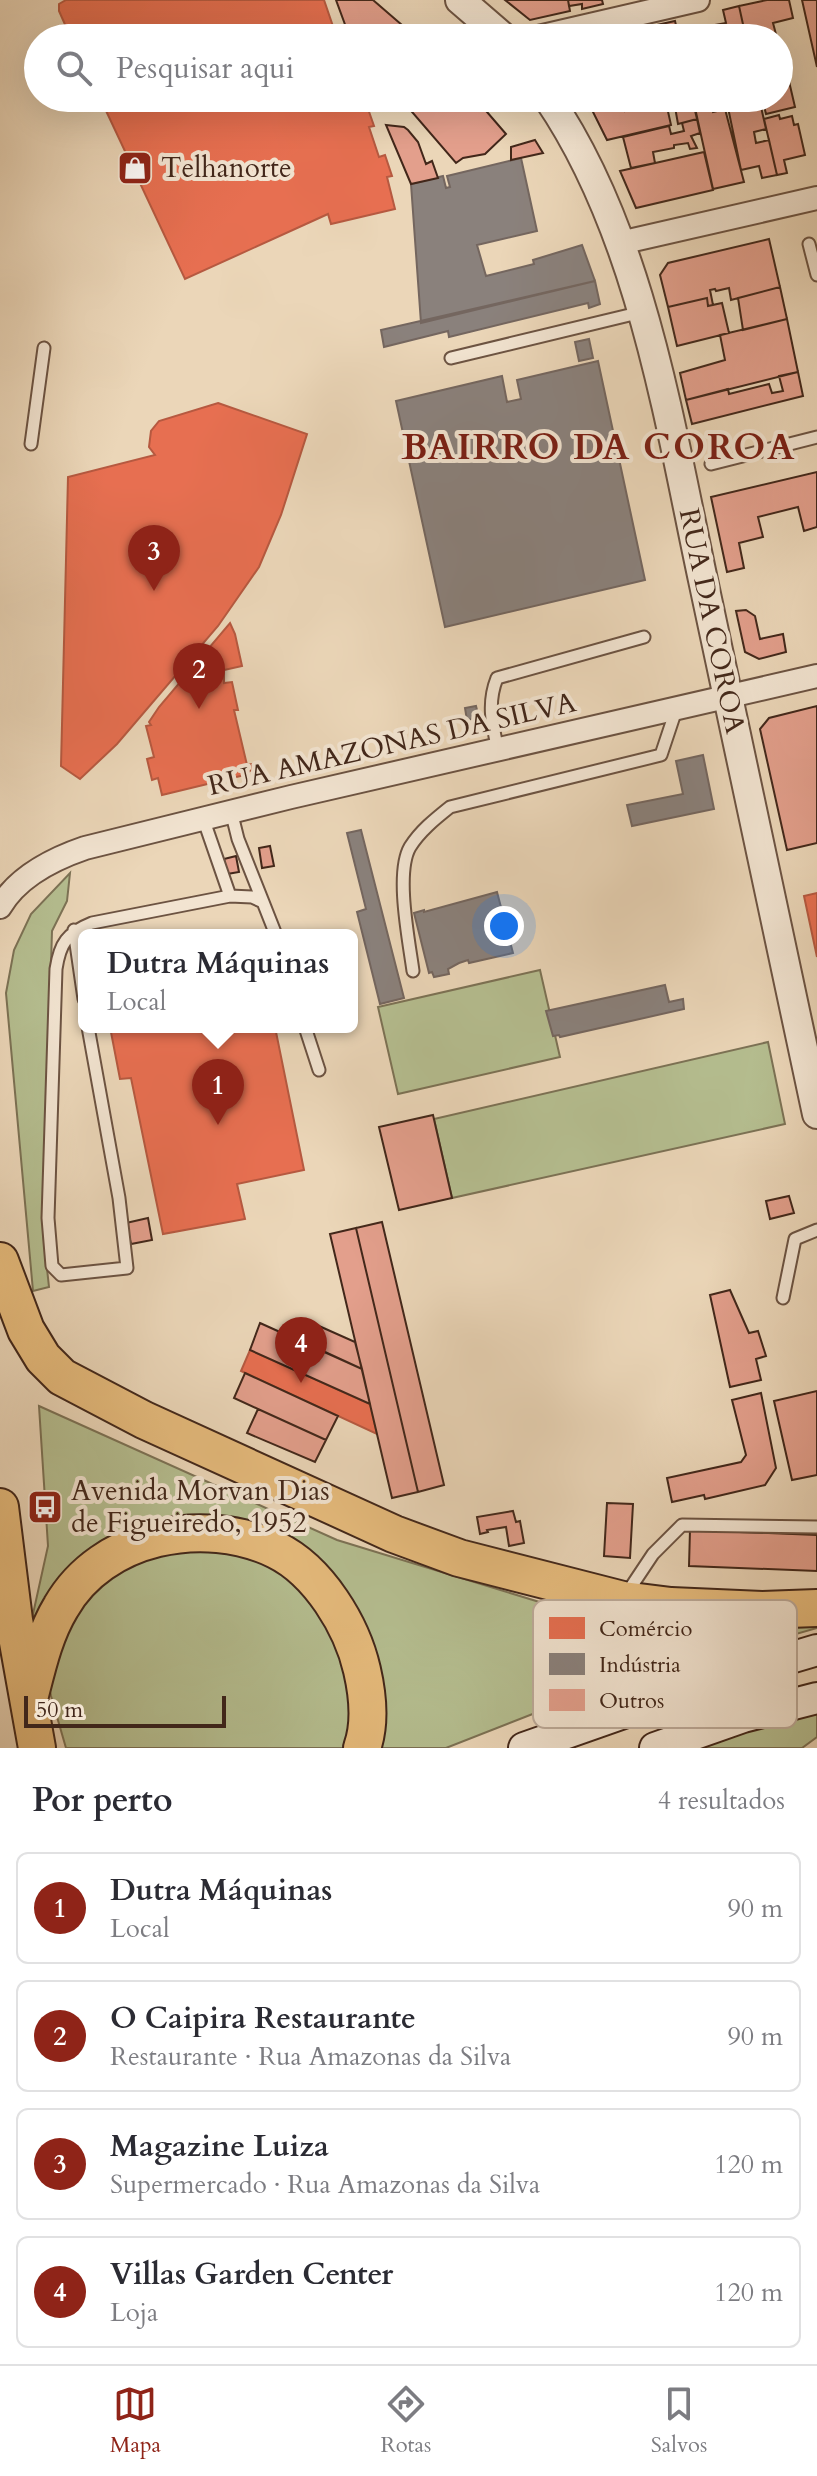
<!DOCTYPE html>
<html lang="pt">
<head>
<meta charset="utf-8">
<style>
  :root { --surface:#fff; --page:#f7f7f7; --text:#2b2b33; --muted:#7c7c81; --line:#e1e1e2; --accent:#8f2418 }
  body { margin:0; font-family:Cardo,serif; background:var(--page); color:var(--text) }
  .scale { position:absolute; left:24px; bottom:20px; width:202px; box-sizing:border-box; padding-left:8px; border:4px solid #42271a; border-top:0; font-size:22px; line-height:28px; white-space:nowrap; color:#42271a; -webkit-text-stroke:6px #f2e4d1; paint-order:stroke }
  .you { position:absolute; left:504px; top:926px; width:28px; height:28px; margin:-20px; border:6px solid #fff; border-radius:50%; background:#1a73e8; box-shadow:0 0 0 12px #1a73e833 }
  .badge { display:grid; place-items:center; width:52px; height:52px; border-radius:50%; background:var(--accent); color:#fff; font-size:26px; font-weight:700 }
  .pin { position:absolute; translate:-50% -66px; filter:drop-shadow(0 2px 4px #0008) }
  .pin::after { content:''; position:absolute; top:42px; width:28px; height:24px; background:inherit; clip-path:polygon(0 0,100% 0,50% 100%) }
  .popup { position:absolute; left:78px; top:929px; width:280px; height:104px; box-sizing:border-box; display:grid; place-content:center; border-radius:12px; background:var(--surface); filter:drop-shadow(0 2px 6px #0005); font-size:26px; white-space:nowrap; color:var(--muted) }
  .popup b { font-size:30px; color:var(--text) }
  .popup::after { content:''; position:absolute; left:50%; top:100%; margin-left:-16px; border:16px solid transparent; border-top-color:var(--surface) }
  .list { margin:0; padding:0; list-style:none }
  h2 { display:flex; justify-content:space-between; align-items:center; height:104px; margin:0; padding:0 32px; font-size:34px }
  h2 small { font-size:26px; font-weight:400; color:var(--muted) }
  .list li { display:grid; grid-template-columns:52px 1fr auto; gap:24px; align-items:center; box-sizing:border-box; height:112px; margin:0 16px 16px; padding:0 16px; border:2px solid var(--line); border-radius:12px }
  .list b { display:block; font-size:30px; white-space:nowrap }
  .list p { margin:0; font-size:26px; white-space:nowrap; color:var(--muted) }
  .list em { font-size:26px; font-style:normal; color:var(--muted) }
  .icon { flex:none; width:44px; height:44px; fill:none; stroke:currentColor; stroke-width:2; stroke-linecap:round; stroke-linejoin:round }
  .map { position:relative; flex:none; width:817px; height:1748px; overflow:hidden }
  .search { position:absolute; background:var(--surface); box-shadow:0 8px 32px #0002; left:24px; right:24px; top:24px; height:88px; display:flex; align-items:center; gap:20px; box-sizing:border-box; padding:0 28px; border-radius:44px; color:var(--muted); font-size:30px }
  .sheet { height:616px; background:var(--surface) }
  nav { display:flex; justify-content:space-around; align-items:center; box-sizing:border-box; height:112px; border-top:2px solid var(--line); background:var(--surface); font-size:22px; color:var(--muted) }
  nav a { display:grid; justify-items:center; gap:4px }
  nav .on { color:var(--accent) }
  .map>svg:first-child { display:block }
</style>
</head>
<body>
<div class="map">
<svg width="817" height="1748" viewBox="0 0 817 1748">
  <rect width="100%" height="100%" fill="#ebd6b8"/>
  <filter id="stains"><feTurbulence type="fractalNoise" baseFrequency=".0025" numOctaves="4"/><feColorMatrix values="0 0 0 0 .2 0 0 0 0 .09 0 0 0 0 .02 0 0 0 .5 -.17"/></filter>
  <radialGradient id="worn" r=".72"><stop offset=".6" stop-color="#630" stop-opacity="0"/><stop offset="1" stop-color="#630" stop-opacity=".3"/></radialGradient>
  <path fill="#b5be90" stroke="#7c7255" stroke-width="2" d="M70,873L67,901L52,931L43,1232L49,1287L33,1291L6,993L14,950L31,914Z
    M540,970L560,1057L398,1094L378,1007Z
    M768,1042L785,1124L452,1198L434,1119Z
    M39,1406L337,1540L559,1608L667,1619L817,1625V1628L610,1687L548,1708L446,1748H66L51,1696L33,1614L48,1546Z
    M817,1706V1737L802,1748H688Z"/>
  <path fill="#e76f51" stroke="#b65940" stroke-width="2" d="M66,0H324L337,38H71L59,11V4Z
    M100,98H358L361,105L366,103L374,126L369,127L379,157L385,155L392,176L387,177L395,209L331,224L328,214L185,279Z
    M218,403L307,434L281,515L259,567L218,626L117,744L80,779L61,766L68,477L155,455L149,447L151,431L159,421Z
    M230,623L235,634L242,666L224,670V683L232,682L238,710H234L247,765L252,764L253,770L249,771V774L162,795L158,778L152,780L147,759L154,757L146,726L151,725L149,722L159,707Z
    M817,893V957L804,896Z
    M110,1027H275L304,1170L237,1184L245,1219L163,1234L131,1078L120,1079Z
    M250,1350L370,1404L377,1434L241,1371Z"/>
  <path fill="#8a817c" stroke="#74665f" stroke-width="2" d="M521,158L537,231L477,245L486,276L534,264L533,260L582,245L595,281L421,323L411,184L443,176L446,188L450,187L447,176Z
    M595,281L600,304L589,308L588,303L449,337L448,331L384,347L381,330Z
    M589,339L593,358L579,361L575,342Z
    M598,361L645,580L445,627L396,401L502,376L507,402L521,399L517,380Z
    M476,706L479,718L467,720L465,708Z
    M703,755L714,809L632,826L627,805L683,794L676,761Z
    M361,830L404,998L380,1004L357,912L366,909L347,833Z
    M497,892L513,953L469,963L468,960L459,963L448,969L449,974L434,977L432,972L429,973L414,913L424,910V912Z
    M665,985L669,1002L683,999L684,1009L560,1037L559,1035L553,1036L546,1011Z"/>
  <path fill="#e39f8c" stroke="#42271a" stroke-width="2" d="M336,0H373L417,38H350Z
    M505,0H568L570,11L530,20Z
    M568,0H602L603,4L582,9V4L569,6Z
    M767,0H789L793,18L773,23L777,38H746L739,6Z
    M802,0H817V67Z
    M739,6L746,38H712L709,26L726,23L723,10Z
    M675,21L679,38H598Z
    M703,31L704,38H679L678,36Z
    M779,49L785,78L779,80Z
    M788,77L795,107L766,114L762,98H779V80Z
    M400,98H475L506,134L485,154L463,158L456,163Z
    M585,98H645L592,110Z
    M666,98H692L697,119L678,124L675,107L669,109Z
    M699,98H726L728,107L712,110L713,112L725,109L744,182L713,189L693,99Z
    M726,98H759L766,129L754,132L756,143L769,140L777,175L762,178L759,166L741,170Z
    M624,103L625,111L653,104L654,110L667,107L671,125L607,140L592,110Z
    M779,115L780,119L792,116L794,125L798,124L805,155L784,160L787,173L777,175L764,119Z
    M697,119L700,133L691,136L697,148L690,149L688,143L674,145V148L653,152L655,163L631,168L623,137L669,126L671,134L684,131L682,123Z
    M386,125L404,127L408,130L418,142L426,164L432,161L438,178L411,184Z
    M535,140L543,153L511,160V147Z
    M704,152L713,190L636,208L620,171Z
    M769,239L780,287L731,300L729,288L716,291L715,289L710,290L713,305L708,306L707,298L668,307L660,275L668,263Z
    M780,287L787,319L743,330L738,298Z
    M707,298L708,306L722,303L729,333L677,346L668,307Z
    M787,319L798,372L686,400L680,373L725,360L720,335Z
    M798,372L803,396L692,424L686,400L728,389L729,394L769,384L772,393L783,391L779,376Z
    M817,472V527L804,531L798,507L758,517L763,537L739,543L744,568L727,572L711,497Z
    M746,610L755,616L760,639L783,634L786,652L759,659L745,652L736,611Z
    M817,706V843L787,850L760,729L769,718Z
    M270,846L274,866L262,868L259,848Z
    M236,856L239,872L227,874L224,859Z
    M433,1115L452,1198L399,1210L379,1127Z
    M789,1196L794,1213L770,1219L766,1201Z
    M148,1218L152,1240L131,1244L126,1223Z
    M382,1222L444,1485L418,1492L356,1228Z
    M356,1228L418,1492L392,1498L330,1234Z
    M730,1290L749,1333L758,1331L766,1356L756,1359L761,1380L730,1387L710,1295Z
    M260,1323L362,1369L370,1404L250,1350Z
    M319,1326L355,1342L362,1369L312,1346Z
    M245,1373L338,1416L326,1440L234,1398Z
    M817,1391V1475L792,1480L774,1401Z
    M761,1393L776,1468L765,1485L705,1499L704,1495L672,1502L667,1478L741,1462L746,1455L732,1400Z
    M258,1409L326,1440L315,1462L247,1433Z
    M607,1503L633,1504L630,1558L604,1556Z
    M513,1511L516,1522L520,1521L524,1543L509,1546L506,1527L487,1530L488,1532L480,1534L477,1517Z
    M690,1530L817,1535V1571L689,1566Z"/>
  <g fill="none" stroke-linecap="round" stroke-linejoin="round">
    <g stroke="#6c5342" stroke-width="15">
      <path id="service" d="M809,244L817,275
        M451,358L642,312
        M31,444L44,348
        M711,464L817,437
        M498,750C492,724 487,703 497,678L644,637
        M231,811L238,839L263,902
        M203,818L230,896
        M74,930L84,999
        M413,971C409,941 395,873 410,847C420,831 435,819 450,807L661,755L676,710
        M88,1027L119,1198L127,1268L61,1275L52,1266L48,1218L56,969C60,943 67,933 92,923L230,896L252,897L263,902L276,935
        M305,1027L319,1070
        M783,1298L795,1239L817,1230
        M625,1596L653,1554L682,1525L817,1527"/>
    </g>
    <g stroke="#6c5342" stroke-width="26">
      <path id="minor" d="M534,38L698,0
        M620,243L817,198
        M0,907C18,876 53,859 85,848L291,797L817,676"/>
    </g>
    <g stroke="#6c5342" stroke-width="32">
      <path id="tertiary" d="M460,0L504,38
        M548,98C641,234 669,421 703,580C742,758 780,936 817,1114"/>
    </g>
    <g stroke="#42271a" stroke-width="34">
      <path id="secondary" d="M524,1748L726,1677L817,1650
        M655,1748L743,1717L817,1698"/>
    </g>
    <g stroke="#42271a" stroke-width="40">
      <path id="trunk" d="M0,1261L26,1330L43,1358L62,1377L144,1420L394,1534L459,1558L623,1600L671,1606L762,1610L817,1608
        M0,1507L14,1620L37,1748
        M29,1699C37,1668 44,1635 61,1607C102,1535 204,1515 276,1550C319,1571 352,1626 362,1670C368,1696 371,1723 362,1748"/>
    </g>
    <use href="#service" stroke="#f2e4d1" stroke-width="11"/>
    <use href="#minor" stroke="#f2e4d1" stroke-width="22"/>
    <use href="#tertiary" stroke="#f2e4d1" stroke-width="28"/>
    <use href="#secondary" stroke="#f2e4d1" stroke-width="30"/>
    <use href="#trunk" stroke="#e6bb7c" stroke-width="36"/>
  </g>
  <defs>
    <g id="shop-square" transform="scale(1.8)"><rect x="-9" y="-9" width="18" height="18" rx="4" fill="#8f2418" stroke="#f2e4d1"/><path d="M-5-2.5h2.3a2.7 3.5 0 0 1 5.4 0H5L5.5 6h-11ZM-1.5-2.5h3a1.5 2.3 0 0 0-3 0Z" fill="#fff"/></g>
    <g id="bus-square" transform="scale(1.8)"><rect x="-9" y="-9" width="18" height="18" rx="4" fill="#8f2418" stroke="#f2e4d1"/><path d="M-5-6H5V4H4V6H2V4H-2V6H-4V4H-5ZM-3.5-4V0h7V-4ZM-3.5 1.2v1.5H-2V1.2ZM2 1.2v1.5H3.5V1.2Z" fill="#fff"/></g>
  </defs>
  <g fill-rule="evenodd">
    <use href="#shop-square" x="135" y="168"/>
    <use href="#bus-square" x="45" y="1507"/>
  </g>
  <g text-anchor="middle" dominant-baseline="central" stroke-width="8" stroke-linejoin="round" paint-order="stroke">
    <g font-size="28" fill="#42271a" stroke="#f2e4d1" text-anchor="start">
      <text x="161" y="168">Telhanorte</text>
      <text x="71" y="1491">Avenida Morvan Dias<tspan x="71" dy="32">de Figueiredo, 1952</tspan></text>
    </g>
    <g font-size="28" fill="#42271a" stroke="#f2e4d1">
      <text transform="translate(712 621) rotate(78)">RUA DA COROA</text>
      <text transform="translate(392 744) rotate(-13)">RUA AMAZONAS DA SILVA</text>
    </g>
    <g font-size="36" font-weight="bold" letter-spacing="2" fill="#7a1f14" stroke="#f2e4d1">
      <text x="599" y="447">BAIRRO DA COROA</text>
    </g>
  </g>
  <rect x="533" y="1600" width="264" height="128" rx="12" fill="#f2e4d1" stroke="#bdab9a" stroke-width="2"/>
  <rect x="549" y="1617" width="36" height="22" fill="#e76f51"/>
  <rect x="549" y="1653" width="36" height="22" fill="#8a817c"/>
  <rect x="549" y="1689" width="36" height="22" fill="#e39f8c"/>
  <g font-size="22" fill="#42271a">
    <text x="599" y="1636">Comércio</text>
    <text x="599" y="1672">Indústria</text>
    <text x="599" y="1708">Outros</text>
  </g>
  <rect width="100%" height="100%" filter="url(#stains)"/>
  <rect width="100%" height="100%" fill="url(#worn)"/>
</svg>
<div class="scale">50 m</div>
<div class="you"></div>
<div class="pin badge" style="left:218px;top:1125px">1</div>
<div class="popup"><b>Dutra Máquinas</b>Local</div>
<div class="pin badge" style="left:199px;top:709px">2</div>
<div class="pin badge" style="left:154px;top:591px">3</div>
<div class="pin badge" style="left:301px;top:1383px">4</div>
<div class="search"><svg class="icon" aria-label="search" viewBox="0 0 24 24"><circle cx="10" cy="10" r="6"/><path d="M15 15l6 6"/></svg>Pesquisar aqui</div>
</div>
<section class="sheet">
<h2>Por perto<small>4 resultados</small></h2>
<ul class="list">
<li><span class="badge">1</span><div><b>Dutra Máquinas</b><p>Local</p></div><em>90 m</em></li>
<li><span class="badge">2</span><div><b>O Caipira Restaurante</b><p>Restaurante · Rua Amazonas da Silva</p></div><em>90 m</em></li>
<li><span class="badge">3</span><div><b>Magazine Luiza</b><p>Supermercado · Rua Amazonas da Silva</p></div><em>120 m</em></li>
<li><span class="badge">4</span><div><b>Villas Garden Center</b><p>Loja</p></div><em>120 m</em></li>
</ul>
</section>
<nav>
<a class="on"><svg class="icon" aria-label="map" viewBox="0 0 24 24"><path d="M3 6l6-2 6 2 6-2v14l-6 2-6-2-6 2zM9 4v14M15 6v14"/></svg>Mapa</a>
<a><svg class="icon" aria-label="directions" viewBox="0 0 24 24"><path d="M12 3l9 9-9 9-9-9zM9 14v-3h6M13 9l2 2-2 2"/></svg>Rotas</a>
<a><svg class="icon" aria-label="saved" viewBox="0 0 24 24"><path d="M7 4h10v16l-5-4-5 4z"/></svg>Salvos</a>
</nav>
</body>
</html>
